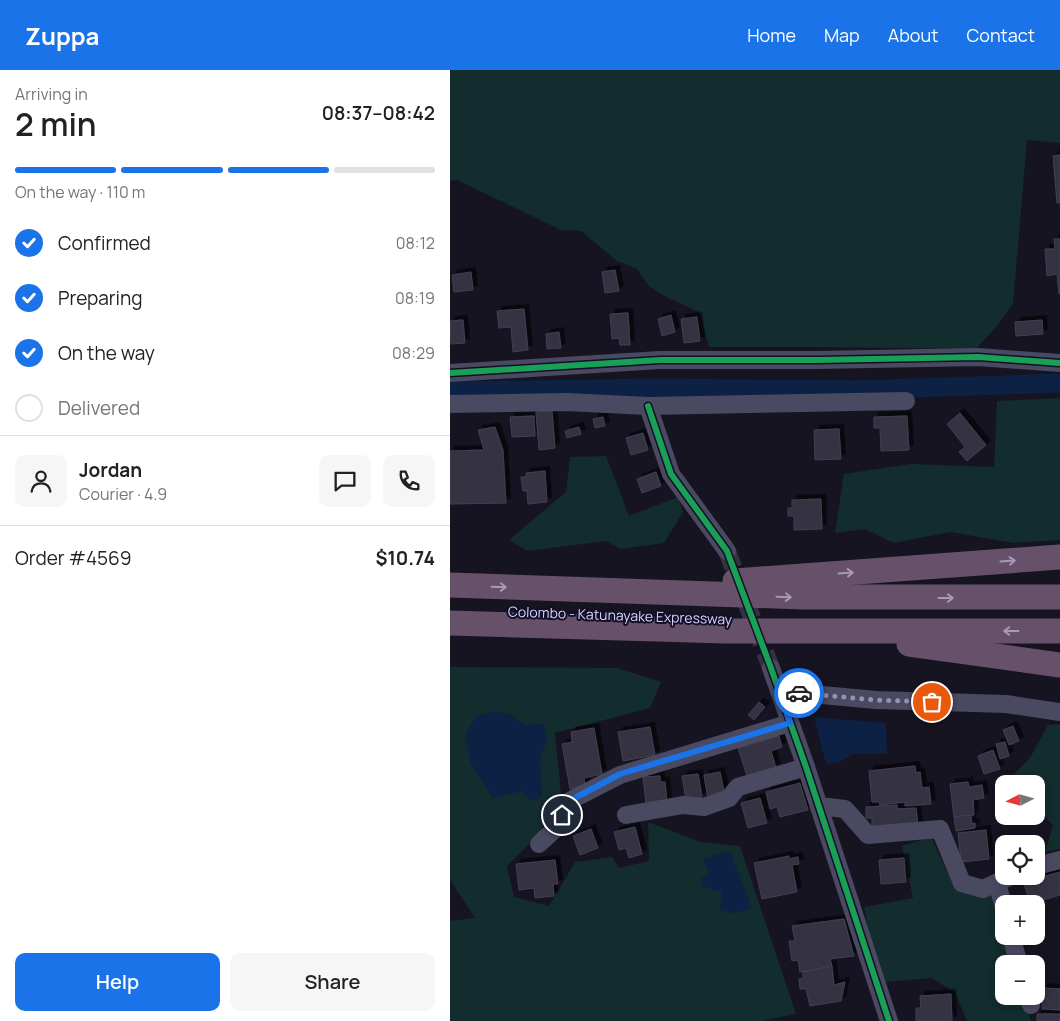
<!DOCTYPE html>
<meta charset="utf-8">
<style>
body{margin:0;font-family:Manrope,sans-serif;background:#f6f6f6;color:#222;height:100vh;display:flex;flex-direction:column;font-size:19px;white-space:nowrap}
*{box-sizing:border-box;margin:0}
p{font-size:16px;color:#767676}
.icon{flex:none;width:28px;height:28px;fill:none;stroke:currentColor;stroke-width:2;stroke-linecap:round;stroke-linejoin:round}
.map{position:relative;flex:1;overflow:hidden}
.panel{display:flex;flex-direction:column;background:#fff;width:450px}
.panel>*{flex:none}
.needle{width:32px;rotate:264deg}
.fabs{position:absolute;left:545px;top:705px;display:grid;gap:10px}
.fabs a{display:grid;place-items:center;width:50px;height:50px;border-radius:10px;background:#fff;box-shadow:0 2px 8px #0003;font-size:25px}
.pin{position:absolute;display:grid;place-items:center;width:42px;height:42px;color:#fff;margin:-21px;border:2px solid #fff;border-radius:50%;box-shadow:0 1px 5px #0007}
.courier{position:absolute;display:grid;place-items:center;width:50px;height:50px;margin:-25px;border:4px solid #1a73e8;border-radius:50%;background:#fff;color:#222;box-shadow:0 1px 6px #0007}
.head em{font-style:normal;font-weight:600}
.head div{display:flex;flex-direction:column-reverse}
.head{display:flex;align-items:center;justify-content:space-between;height:85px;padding:0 15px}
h1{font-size:32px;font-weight:600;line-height:38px}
.bar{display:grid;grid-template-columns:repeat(4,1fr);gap:8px 5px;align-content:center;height:60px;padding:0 15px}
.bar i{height:6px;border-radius:4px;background:#e0e0e0}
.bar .current{background:#1a73e8}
.bar p{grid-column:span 4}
.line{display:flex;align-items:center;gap:12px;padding:0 15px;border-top:1px solid #e0e0e0}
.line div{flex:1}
.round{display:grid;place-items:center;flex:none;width:52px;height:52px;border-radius:10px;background:#f6f6f6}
ol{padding:0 15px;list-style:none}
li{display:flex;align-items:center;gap:15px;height:55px}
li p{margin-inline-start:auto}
li .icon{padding:5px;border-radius:50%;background:#1a73e8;color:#fff;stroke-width:4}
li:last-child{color:#767676}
li i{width:28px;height:28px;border:2px solid #e0e0e0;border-radius:50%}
.button{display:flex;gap:10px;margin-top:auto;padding:10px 15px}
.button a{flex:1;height:58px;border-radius:10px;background:#1a73e8;color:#fff;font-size:20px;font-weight:600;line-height:58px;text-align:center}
.button a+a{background:#f6f6f6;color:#222}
header{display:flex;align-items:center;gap:30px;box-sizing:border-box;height:70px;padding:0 25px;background:#1a73e8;color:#fff}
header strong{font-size:24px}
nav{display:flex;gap:28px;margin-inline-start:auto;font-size:18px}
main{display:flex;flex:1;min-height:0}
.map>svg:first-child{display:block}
</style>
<header>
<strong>Zuppa</strong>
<nav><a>Home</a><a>Map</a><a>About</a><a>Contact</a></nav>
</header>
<main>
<section class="panel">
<div class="head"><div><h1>2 min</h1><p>Arriving in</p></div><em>08:37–08:42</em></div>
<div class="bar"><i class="current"></i><i class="current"></i><i class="current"></i><i></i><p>On the way · 110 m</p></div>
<ol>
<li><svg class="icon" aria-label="check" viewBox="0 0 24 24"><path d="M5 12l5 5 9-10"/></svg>Confirmed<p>08:12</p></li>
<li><svg class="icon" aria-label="check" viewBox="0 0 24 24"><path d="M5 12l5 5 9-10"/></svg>Preparing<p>08:19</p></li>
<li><svg class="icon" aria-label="check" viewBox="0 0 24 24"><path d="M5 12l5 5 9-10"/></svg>On the way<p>08:29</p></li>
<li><i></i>Delivered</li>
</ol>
<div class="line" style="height:90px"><a class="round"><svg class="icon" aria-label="person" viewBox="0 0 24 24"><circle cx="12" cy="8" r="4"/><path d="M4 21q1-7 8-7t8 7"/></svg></a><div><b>Jordan</b><p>Courier · 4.9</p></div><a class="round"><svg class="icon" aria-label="chat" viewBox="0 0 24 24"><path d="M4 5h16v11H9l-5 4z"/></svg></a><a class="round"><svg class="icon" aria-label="phone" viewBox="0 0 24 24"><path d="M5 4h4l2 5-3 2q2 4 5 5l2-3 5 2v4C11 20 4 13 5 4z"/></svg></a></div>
<div class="line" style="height:65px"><div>Order #4569</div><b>$10.74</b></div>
<div class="button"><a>Help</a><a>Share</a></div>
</section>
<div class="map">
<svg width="610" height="951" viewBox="0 0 610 951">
<defs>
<filter id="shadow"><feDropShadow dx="4.5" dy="-4.5" stdDeviation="0" flood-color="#0009"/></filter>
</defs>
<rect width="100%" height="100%" fill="#161421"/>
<g fill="#132c2d">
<path d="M0 0H610V73L577 70 563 234 545 258 526 279 369 277H259L249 242 216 227 199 216 187 199 167 191 131 161 111 160 7 110 0 111Z"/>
<path d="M610 328V470L564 473 500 462 444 473 415 459 385 463 394 404 461 394 544 397 547 331Z"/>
<path d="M156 386 179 446 228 427 233 442 214 473 171 479 156 471 78 481 59 470 116 422 120 387Z"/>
<path d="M0 597 167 598 211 612 200 638 105 663 111 723 88 765 57 796 64 827 99 836 125 792 162 787 169 798 199 791 198 752 251 772 290 776 346 944 311 951H0V851L25 848 0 810Z"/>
<path d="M610 654V779L595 782 603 756 586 734V714H563L560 708 580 688 598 655Z"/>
<path d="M481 767 502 812 541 827 562 894H554V926H573L581 951H517L505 922 481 908 436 912 425 895 414 837 463 828 452 776Z"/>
</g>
<g fill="#0d2144">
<path d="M43 641 59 644 75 655 94 654 97 671 90 689 92 726 80 731 72 721 43 728 21 694 15 665 26 647Z"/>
<path d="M364 647 436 653 437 684H402L390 692 376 694Z"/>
<path d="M280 781 302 839 282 843 270 840 272 822 252 816 251 809 259 804 253 789Z"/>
</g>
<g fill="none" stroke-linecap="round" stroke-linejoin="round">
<path stroke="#0d2144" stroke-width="19" d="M0 321 202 318 403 320 610 313"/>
</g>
<g fill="#343243" stroke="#433f54" filter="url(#shadow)">
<path d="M610 85V133H607L603 86Z"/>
<path d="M604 169H610V223L609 224 607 204 597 206 595 179H605Z"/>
<path d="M165 200 169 221 155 223 152 202Z"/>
<path d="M21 202 23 220 4 222 2 205Z"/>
<path d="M74 239 78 280 63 282 61 257 49 258 47 241Z"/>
<path d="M178 243 180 275H170L169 268 162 269 160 244Z"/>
<path d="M221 245 225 262 212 266 208 249Z"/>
<path d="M247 247 250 271 234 273 231 249Z"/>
<path d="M13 250 15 273 1 274 0 251Z"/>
<path d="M592 250 593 264 566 266 565 252Z"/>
<path d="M109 262 111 278 97 279 96 264Z"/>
<path d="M102 341 105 378 89 380 86 342Z"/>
<path d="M510 343 536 375 517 391 509 382 515 377 497 354Z"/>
<path d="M84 346 85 366 62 367 60 347Z"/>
<path d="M457 346 459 380 431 381 430 358H424V347Z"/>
<path d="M153 347 155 356 145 358 143 349Z"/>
<path d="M45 357 53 380 56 433 0 434V381L34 380 28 360Z"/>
<path d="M129 357 131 364 117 368 115 361Z"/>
<path d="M389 359 391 389 365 390 364 360Z"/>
<path d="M193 363 198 380 181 385 176 368Z"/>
<path d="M95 401 97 432 78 434 77 421H73L71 407H76V403Z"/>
<path d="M206 402 211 416 192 423 187 409Z"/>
<path d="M371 429 372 459 344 460V446H338V438H342V430Z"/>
<path d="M309 632 315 637 304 650 298 645Z"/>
<path d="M563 656 569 671 559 675 553 660Z"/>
<path d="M200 657 205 685 173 691 168 662Z"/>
<path d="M144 658 152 704 134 708 135 716 120 719 112 674 122 672 121 662Z"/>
<path d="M329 666 332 677 321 681 326 698 297 706 288 678Z"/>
<path d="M555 672 559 686 550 689 546 674Z"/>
<path d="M543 680 550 699 534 704 528 686Z"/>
<path d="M465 696 466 703 470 702 472 718 479 717 481 734 455 736V732L430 735 429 732H422L419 701Z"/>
<path d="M270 702 275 726 258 729 254 705Z"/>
<path d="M248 704 252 727 236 730 232 706Z"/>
<path d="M210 706V712H215L217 732 196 734 193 707Z"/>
<path d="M518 712 519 717 532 715 534 728 523 730 524 745 504 747 500 714Z"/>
<path d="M350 713 358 740 330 747 327 737 320 739 316 722Z"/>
<path d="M310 728 317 753 298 758 291 733Z"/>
<path d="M447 735V739L466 738 468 756 422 759V748H416V737Z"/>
<path d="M521 745 522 754 525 753V758L506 761 504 747Z"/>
<path d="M185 757 192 784 179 788 176 778 169 780 164 762Z"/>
<path d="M141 759 148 778 130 785 123 766Z"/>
<path d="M536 760 539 789 511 792 508 763Z"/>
<path d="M339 786V789L348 787 349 794 342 795 347 822 312 829 304 793Z"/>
<path d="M454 788 456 812 431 814 429 790Z"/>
<path d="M105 790 108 814H103L104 826 85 828 84 818 69 820 66 794Z"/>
<path d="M591 801 592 807 610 802V825L580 834 572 806H586V802Z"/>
<path d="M394 849 404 886 380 889 382 896 350 902 348 890 342 891 339 871H345L342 856Z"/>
<path d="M382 896 384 915 395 912 391 931 360 936 356 919H350L349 909 353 908V902Z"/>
<path d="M593 918 610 919V940L592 939Z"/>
<path d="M501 924 502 951H466V938H471L470 926Z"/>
<rect x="587" y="944" width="23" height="7"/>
</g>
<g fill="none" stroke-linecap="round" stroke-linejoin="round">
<path stroke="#333142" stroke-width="18" stroke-dasharray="18 9" stroke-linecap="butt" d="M277 481 321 598"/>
<g stroke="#4a4962" stroke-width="18">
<path d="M0 303 210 290H368L528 287 610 293"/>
<path d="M0 334 116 332 198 336 456 331"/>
<path d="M198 336 221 404 277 481"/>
<path d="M321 598 356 697 439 951"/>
<path d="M329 621 426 630 556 634 610 642"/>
<path d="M369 736 395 739 418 765 490 759 512 813 533 819 561 806"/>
<path d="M176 745 233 735 254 737 279 728 288 717 356 697"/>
<path d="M89 774 104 760 121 730 170 705 340 653"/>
<path d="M586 796 610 790"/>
<path d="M547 813 554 838"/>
<path d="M561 866 569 894"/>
<path d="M578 926 581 935"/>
</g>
<g stroke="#67516a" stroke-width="25">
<path d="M285 511 610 487"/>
<path d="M0 515 353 527H610"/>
<path d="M0 553 275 561H610"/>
<path d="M459 574 610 595"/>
</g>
<defs>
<g id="cycleway">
<path d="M0 303 210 290H368L528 287 610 293"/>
<path d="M198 336 221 404 277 481 321 598 356 697 439 951"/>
</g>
</defs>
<use href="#cycleway" stroke="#130f26" stroke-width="9"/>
<use href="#cycleway" stroke="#1a9f57" stroke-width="6"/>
</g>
<defs><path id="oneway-shaft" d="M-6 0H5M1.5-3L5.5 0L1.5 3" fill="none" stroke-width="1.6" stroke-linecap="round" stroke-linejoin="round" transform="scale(1.25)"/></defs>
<g stroke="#a699bc">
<use href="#oneway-shaft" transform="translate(558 491) rotate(-4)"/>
<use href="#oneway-shaft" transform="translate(396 503) rotate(-4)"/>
<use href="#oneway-shaft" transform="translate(49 517) rotate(2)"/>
<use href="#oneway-shaft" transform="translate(334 527) rotate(2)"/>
<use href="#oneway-shaft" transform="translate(496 528)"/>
<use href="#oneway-shaft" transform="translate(561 561) rotate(180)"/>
</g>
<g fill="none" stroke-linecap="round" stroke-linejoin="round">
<path stroke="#9591b1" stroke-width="5" stroke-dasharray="0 9" d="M349 623 426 630 482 632"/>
<path stroke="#1a73e8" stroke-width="6" d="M112 745 121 730 170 704 340 653 329 621 349 623"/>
</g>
<g text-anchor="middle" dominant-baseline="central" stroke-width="4" stroke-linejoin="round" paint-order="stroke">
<g font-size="14" fill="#d9d4ff" stroke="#130f26">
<text transform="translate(170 545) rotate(2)">Colombo - Katunayake Expressway</text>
</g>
</g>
</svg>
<div class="fabs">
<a><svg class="needle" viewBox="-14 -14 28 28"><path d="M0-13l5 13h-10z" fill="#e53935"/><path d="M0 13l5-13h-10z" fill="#767676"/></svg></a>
<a><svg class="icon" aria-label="locate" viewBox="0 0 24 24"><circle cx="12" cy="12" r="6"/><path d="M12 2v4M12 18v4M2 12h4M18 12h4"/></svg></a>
<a>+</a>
<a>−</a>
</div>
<div class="pin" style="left:482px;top:632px;background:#ea580c"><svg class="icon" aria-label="bag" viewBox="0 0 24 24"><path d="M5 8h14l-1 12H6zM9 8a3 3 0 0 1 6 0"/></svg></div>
<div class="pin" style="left:112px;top:745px;background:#1f2937"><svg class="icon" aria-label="home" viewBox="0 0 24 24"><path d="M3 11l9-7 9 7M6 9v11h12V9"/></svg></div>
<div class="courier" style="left:349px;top:623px"><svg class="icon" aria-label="car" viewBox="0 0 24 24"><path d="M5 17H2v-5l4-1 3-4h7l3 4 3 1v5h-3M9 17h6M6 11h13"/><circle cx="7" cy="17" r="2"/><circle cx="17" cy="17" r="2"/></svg></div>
</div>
</main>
